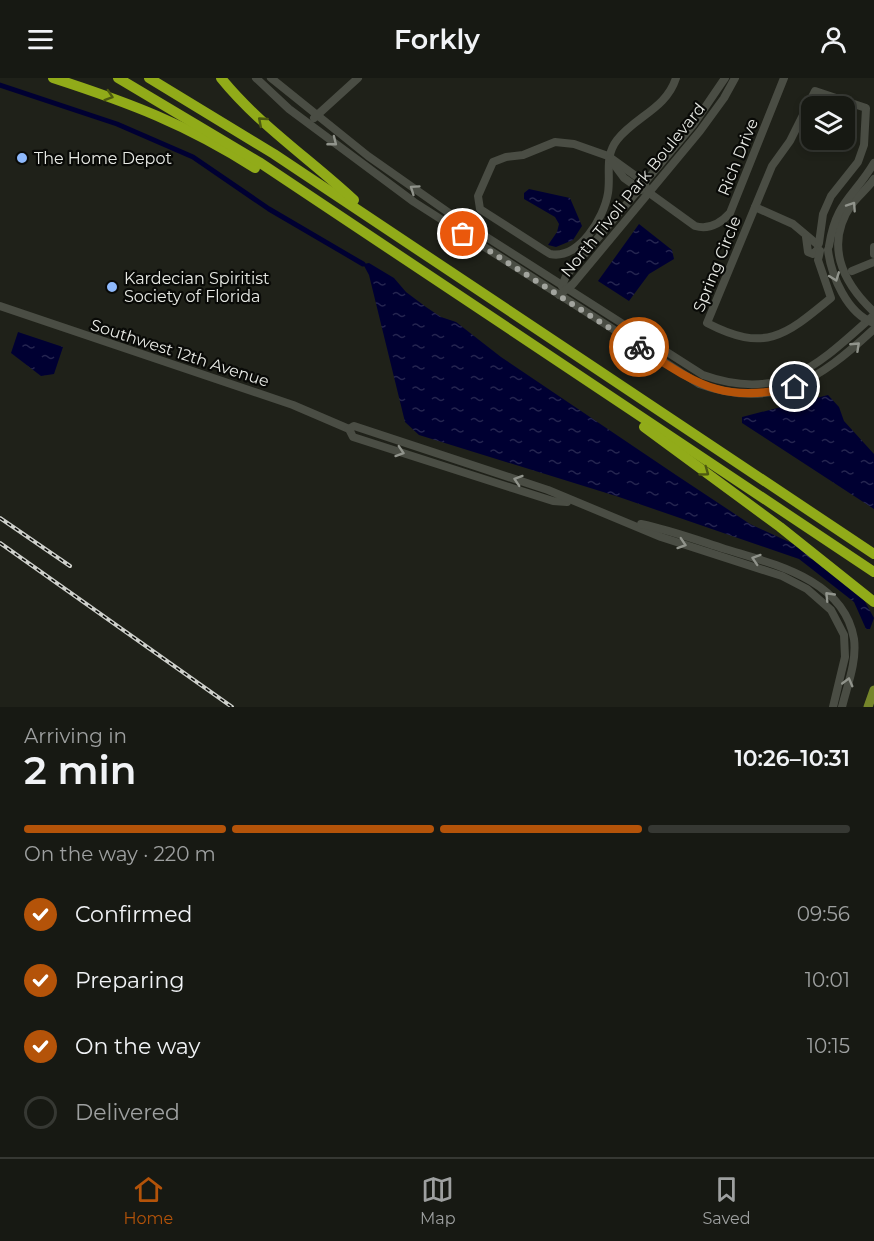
<!DOCTYPE html>
<meta charset="utf-8">
<style>
body{margin:0;font-family:Montserrat,sans-serif;background:#20221c;color:#f1f3f6;height:100vh;display:flex;flex-direction:column;font-size:22px;white-space:nowrap}
*{box-sizing:border-box;margin:0}
p{font-size:20px;color:#9ea0a0}
.icon{flex:none;width:33px;height:33px;fill:none;stroke:currentColor;stroke-width:2;stroke-linecap:round;stroke-linejoin:round}
.map{position:relative;height:629px;overflow:hidden}
.drawer{display:flex;flex-direction:column;background:#171913;flex:1}
.drawer>*{flex:none}
.controls{position:absolute;left:801px;top:18px;display:grid;gap:12px}
.controls a{display:grid;place-items:center;width:54px;height:54px;border-radius:12px;background:#171913;box-shadow:0 3px 9px #0003,0 0 0 2px #363833;font-size:30px}
.pin{position:absolute;display:grid;place-items:center;width:51px;height:51px;color:#fff;margin:-26px;border:3px solid #fff;border-radius:50%;box-shadow:0 2px 6px #0007}
.courier{position:absolute;display:grid;place-items:center;width:60px;height:60px;margin:-30px;border:4px solid #b45309;border-radius:50%;background:#fff;color:#222;box-shadow:0 2px 8px #0007}
.head em{font-style:normal;font-weight:600}
.head div{display:flex;flex-direction:column-reverse}
.head{display:flex;align-items:center;justify-content:space-between;height:102px;padding:0 24px}
h1{font-size:39px;font-weight:600;line-height:45px}
.bar{display:grid;grid-template-columns:repeat(4,1fr);gap:9px 6px;align-content:center;height:72px;padding:0 24px}
.bar i{height:8px;border-radius:4px;background:#363833}
.bar .current{background:#b45309}
.bar p{grid-column:span 4}
ol{padding:0 24px;list-style:none}
li{display:flex;align-items:center;gap:18px;height:66px}
li p{margin-inline-start:auto}
li .icon{padding:6px;border-radius:50%;background:#b45309;color:#fff;stroke-width:4}
li:last-child{color:#9ea0a0}
li i{width:33px;height:33px;border:3px solid #363833;border-radius:50%}
header{display:flex;justify-content:space-between;align-items:center;height:78px;padding:0 24px;background:#171913;font-size:27px;font-weight:600}
.tabs{display:flex;justify-content:space-around;align-items:center;height:84px;border-top:2px solid #363833;background:#171913;font-size:16px;color:#9ea0a0}
.tabs a{display:grid;justify-items:center;gap:3px}
.tabs .current{color:#b45309}
.map>svg:first-child{display:block}
</style>
<header><svg class="icon" aria-label="menu" viewBox="0 0 24 24"><path d="M4 6h16M4 12h16M4 18h16"/></svg>Forkly<svg class="icon" aria-label="person" viewBox="0 0 24 24"><circle cx="12" cy="8" r="4"/><path d="M4 21q1-7 8-7t8 7"/></svg></header>
<div class="map">
<svg width="874" height="629" viewBox="0 0 874 629">
<defs>
<pattern id="water-ripples" width="26" height="14" patternUnits="userSpaceOnUse" patternTransform="scale(1.5)"><rect width="26" height="14" fill="#000032"/><path d="M2 4q2-2 4 0t4 0M15 11q2-2 4 0t4 0" fill="none" stroke="#252550"/></pattern>
</defs>
<rect width="100%" height="100%" fill="#1f2119"/>
<g fill="url(#water-ripples)">
<path d="M529 111 570 120 582 148 573 162 556 169 548 167 557 154 559 146 555 139 524 121V115Z"/>
<path d="M639 146 672 172 674 181 649 196 629 223 598 203Z"/>
<path d="M369 185 394 200 406 214 426 229 441 239 456 244 501 279 676 397 750 446 800 469 864 522 874 540 870 551H866L854 524 799 481 616 418 419 357 405 344 369 197 363 186Z"/>
<path d="M18 254 63 269 54 296 41 298 11 275Z"/>
<path d="M828 317 839 329 844 343 874 376V431L742 345V339Z"/>
</g>
<g fill="none" stroke-linecap="round" stroke-linejoin="round">
<path stroke="#000032" stroke-width="5" d="M0 7 117 46 193 79 269 131 363 186"/>
<g stroke="#4a4d44" stroke-width="8">
<path d="M256 0 289 31 414 124 699 306C775 333 819 302 874 251"/>
<path d="M271 0 368 78 452 137 703 297C782 325 819 286 874 237"/>
<path d="M676 0C666 31 636 38 617 62 604 79 611 96 608 115 604 140 579 182 550 176L480 131 478 118 493 84 506 79 523 77 555 64 574 66 608 78 644 104 648 114 695 148C709 152 720 146 730 135L784 0"/>
<path d="M314 40 358 0"/>
<path d="M610 81 624 100 641 112"/>
<path d="M874 101C868 110 859 117 852 126 824 166 842 204 874 234"/>
<path d="M755 129 793 146 818 167"/>
<path d="M806 159 808 174 813 176 818 171"/>
<path d="M819 165 823 136 831 118 858 84 864 67 866 30 815 13 790 63 772 88 707 245C765 275 785 258 831 220L818 182 820 173"/>
<path d="M829 168C836 123 854 119 874 85"/>
<path d="M874 169V176"/>
<path d="M828 172C831 197 847 236 874 245"/>
<path d="M852 193 874 184"/>
<path d="M562 208 566 198 693 47 725 0"/>
<path d="M559 217 573 206 700 53 724 20 735 0"/>
<path d="M0 228 293 327 349 351 353 359 512 410 553 423 567 424"/>
<path d="M349 351 354 348 548 412 661 459 782 498 807 511 831 532 844 557 845 579 833 629"/>
<path d="M641 446C670 452 697 462 725 471 773 486 844 501 854 561 857 584 847 608 842 629"/>
</g>
<path stroke="#75852a" stroke-width="9" d="M868 629 874 612"/>
<g stroke="#91ab19" stroke-width="10">
<path d="M53 0C130 25 186 46 255 90"/>
<path d="M118 0 259 84 874 494"/>
<path d="M149 0 274 76 874 476"/>
<path d="M221 0C259 47 310 81 354 122"/>
<path d="M644 349 780 449 874 524"/>
</g>
<defs>
<g id="rail">
<path d="M0 440 70 488"/>
<path d="M0 465 232 629"/>
</g>
</defs>
<use href="#rail" stroke="#ced0cb" stroke-width="4"/>
<use href="#rail" stroke="#090a07" stroke-width="1.5" stroke-dasharray="4.5" stroke-linecap="butt"/>
</g>
<defs><path id="oneway-chevron" d="M-2-3.5L2.5 0L-2 3.5" fill="none" stroke-width="1.6" stroke-linecap="round" stroke-linejoin="round" transform="scale(1.5)"/></defs>
<g stroke="#4d5a10">
<use href="#oneway-chevron" transform="translate(109 18) rotate(18)"/>
<use href="#oneway-chevron" transform="translate(262 43) rotate(-139)"/>
<use href="#oneway-chevron" transform="translate(705 394) rotate(36)"/>
</g>
<g stroke="#91948c">
<use href="#oneway-chevron" transform="translate(333 64) rotate(38)"/>
<use href="#oneway-chevron" transform="translate(414 111) rotate(-145)"/>
<use href="#oneway-chevron" transform="translate(852 128) rotate(-56)"/>
<use href="#oneway-chevron" transform="translate(835 199) rotate(69)"/>
<use href="#oneway-chevron" transform="translate(856 268) rotate(-43)"/>
<use href="#oneway-chevron" transform="translate(400 374) rotate(18)"/>
<use href="#oneway-chevron" transform="translate(518 402) rotate(-162)"/>
<use href="#oneway-chevron" transform="translate(682 466) rotate(18)"/>
<use href="#oneway-chevron" transform="translate(756 481) rotate(-162)"/>
<use href="#oneway-chevron" transform="translate(829 518) rotate(-134)"/>
<use href="#oneway-chevron" transform="translate(848 604) rotate(-75)"/>
</g>
<g fill="none" stroke-linecap="round" stroke-linejoin="round">
<path stroke="#a2a49e" stroke-width="6" stroke-dasharray="0 10.8" d="M463 156 639 269"/>
<path stroke="#b45309" stroke-width="8" d="M639 269C699 307 722 326 795 309"/>
</g>
<g fill="#8eb9fc" stroke="#090a07" stroke-width="2">
<circle cx="22" cy="80" r="6"/>
<circle cx="112" cy="209" r="6"/>
</g>
<g text-anchor="middle" dominant-baseline="central" stroke-width="4.5" stroke-linejoin="round" paint-order="stroke">
<g font-size="16" fill="#e8eae5" stroke="#090a07">
<text transform="translate(738 79) rotate(-68)">Rich Drive</text>
<text transform="translate(633 112) rotate(-51)">North Tivoli Park Boulevard</text>
<text transform="translate(717 186) rotate(-68)">Spring Circle</text>
<text transform="translate(180 275) rotate(18)">Southwest 12th Avenue</text>
</g>
<g font-size="16" fill="#e8eae5" stroke="#090a07" text-anchor="start">
<text x="34" y="80">The Home Depot</text>
<text x="124" y="200">Kardecian Spiritist<tspan x="124" dy="18">Society of Florida</tspan></text>
</g>
</g>
</svg>
<div class="controls">
<a><svg class="icon" aria-label="layers" viewBox="0 0 24 24"><path d="M12 4l9 5-9 5-9-5zM3 14l9 5 9-5"/></svg></a>
</div>
<div class="pin" style="left:463px;top:156px;background:#ea580c"><svg class="icon" aria-label="bag" viewBox="0 0 24 24"><path d="M5 8h14l-1 12H6zM9 8a3 3 0 0 1 6 0"/></svg></div>
<div class="pin" style="left:795px;top:309px;background:#1f2937"><svg class="icon" aria-label="home" viewBox="0 0 24 24"><path d="M3 11l9-7 9 7M6 9v11h12V9"/></svg></div>
<div class="courier" style="left:639px;top:269px"><svg class="icon" aria-label="bike" viewBox="0 0 24 24"><circle cx="6" cy="16" r="4"/><circle cx="18" cy="16" r="4"/><path d="M6 16l4-8h5l3 8M10 8l3 8H6M13 5h3"/></svg></div>
</div>
<section class="drawer">
<div class="head"><div><h1>2 min</h1><p>Arriving in</p></div><em>10:26–10:31</em></div>
<div class="bar"><i class="current"></i><i class="current"></i><i class="current"></i><i></i><p>On the way · 220 m</p></div>
<ol>
<li><svg class="icon" aria-label="check" viewBox="0 0 24 24"><path d="M5 12l5 5 9-10"/></svg>Confirmed<p>09:56</p></li>
<li><svg class="icon" aria-label="check" viewBox="0 0 24 24"><path d="M5 12l5 5 9-10"/></svg>Preparing<p>10:01</p></li>
<li><svg class="icon" aria-label="check" viewBox="0 0 24 24"><path d="M5 12l5 5 9-10"/></svg>On the way<p>10:15</p></li>
<li><i></i>Delivered</li>
</ol>
</section>
<nav class="tabs">
<a class="current"><svg class="icon" aria-label="home" viewBox="0 0 24 24"><path d="M3 11l9-7 9 7M6 9v11h12V9"/></svg>Home</a>
<a><svg class="icon" aria-label="map" viewBox="0 0 24 24"><path d="M3 6l6-2 6 2 6-2v14l-6 2-6-2-6 2zM9 4v14M15 6v14"/></svg>Map</a>
<a><svg class="icon" aria-label="saved" viewBox="0 0 24 24"><path d="M7 4h10v16l-5-4-5 4z"/></svg>Saved</a>
</nav>
